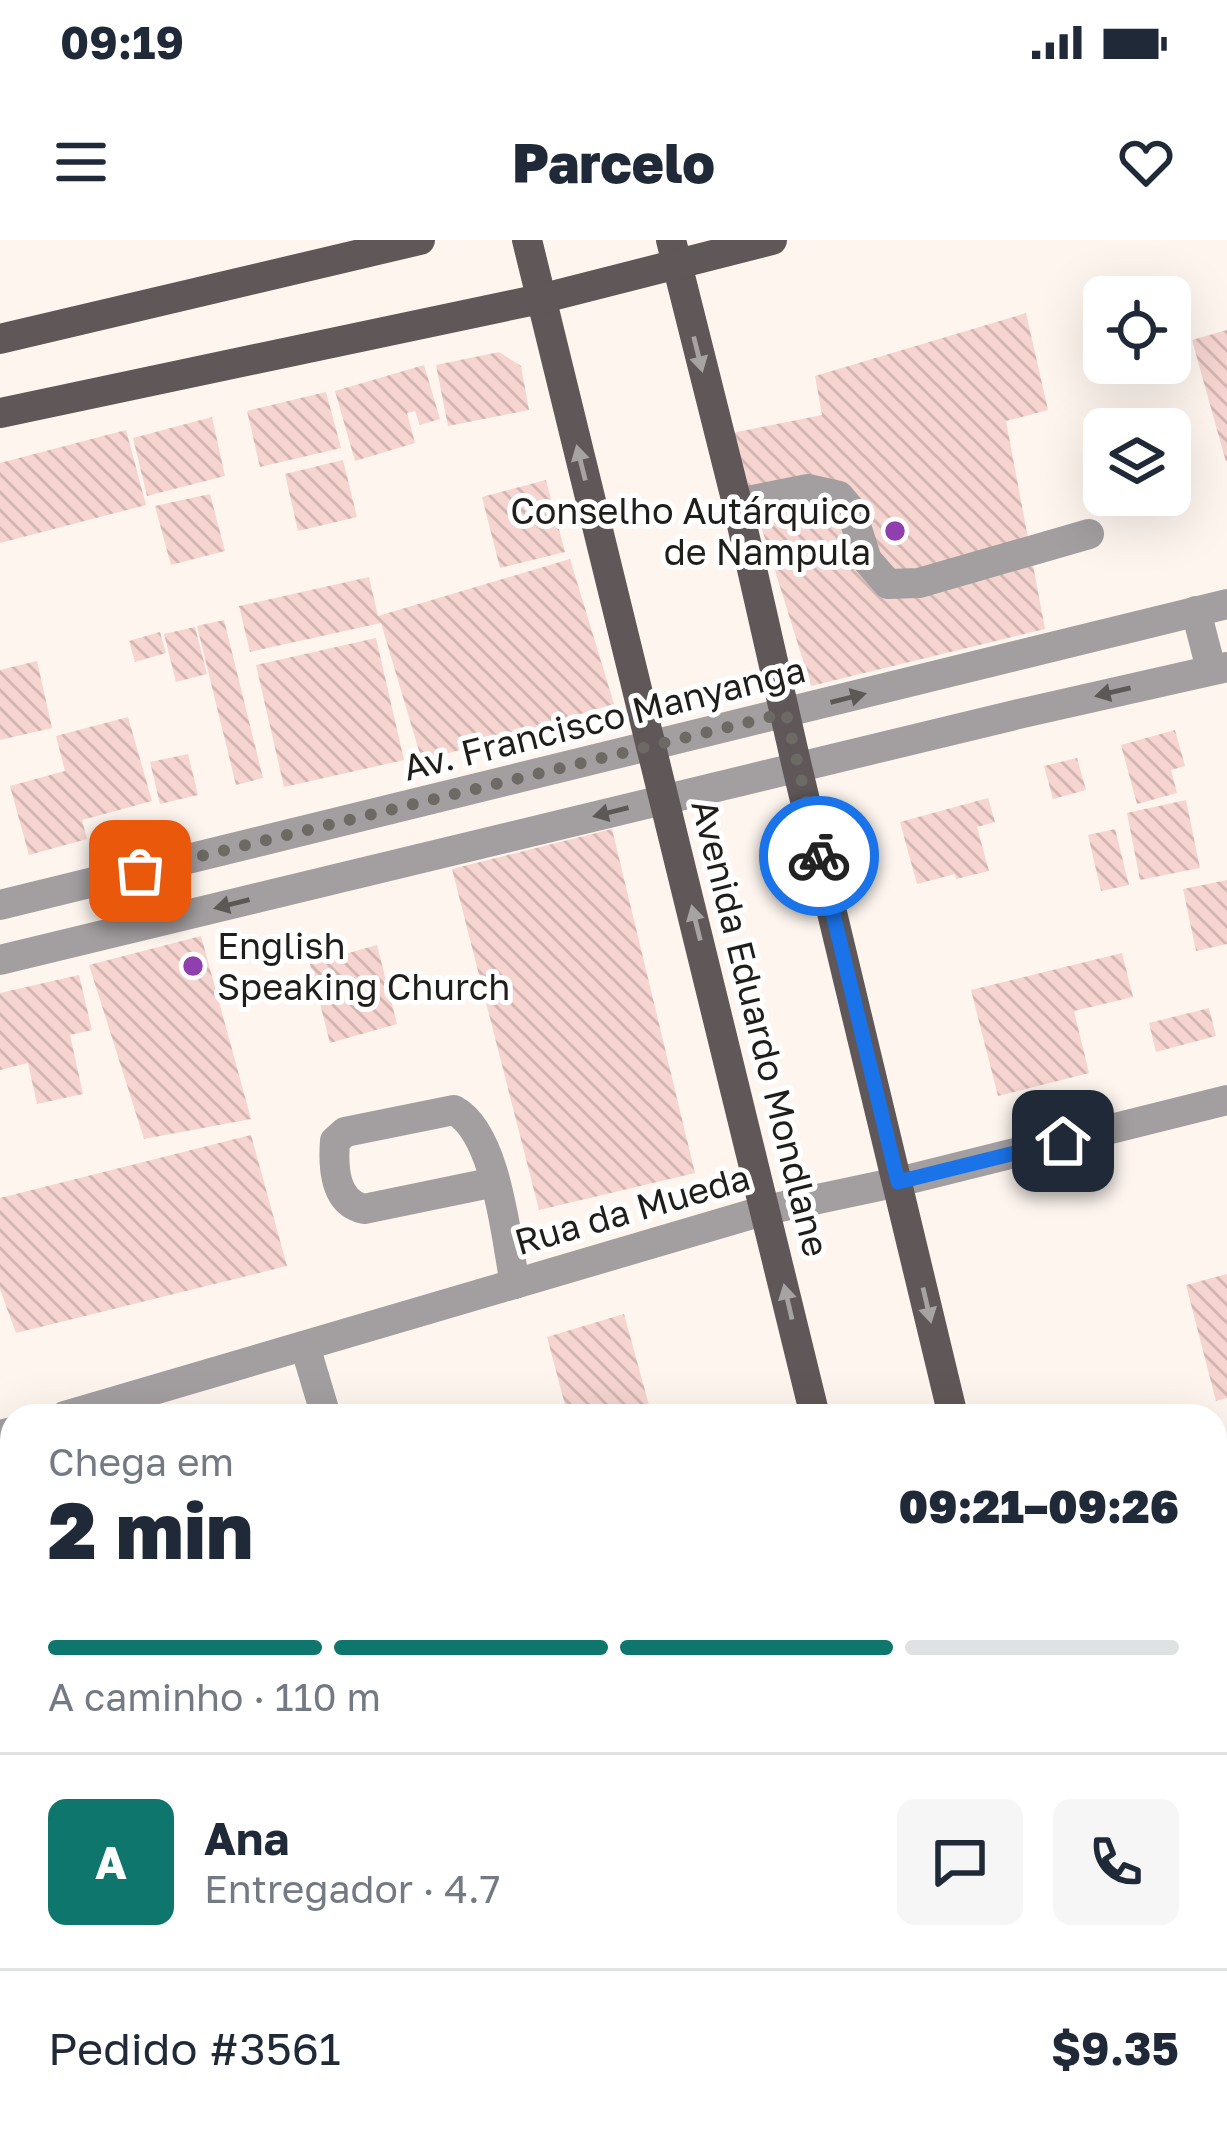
<!DOCTYPE html>
<html lang="pt">
<meta charset="utf-8">
<style>
body{margin:0;font-family:"Golos Text",sans-serif;background:#f6f6f7;color:#1f2937;height:100vh;display:flex;flex-direction:column;font-size:45px;white-space:nowrap}
*{box-sizing:border-box;margin:0}
p{font-size:39px;color:#747a83}
.icon{flex:none;width:66px;height:66px;fill:none;stroke:currentColor;stroke-width:2;stroke-linecap:round;stroke-linejoin:round}
.map{position:relative;flex:1;overflow:hidden}
.drawer{position:absolute;left:0px;top:1164px;width:1227px;height:747px;display:flex;flex-direction:column;background:#fff;border-radius:36px 36px 0 0;box-shadow:0 12px 48px #0002}
.drawer>*{flex:none}
.buttons{position:absolute;left:1083px;top:36px;display:grid;gap:24px}
.buttons a{display:grid;place-items:center;width:108px;height:108px;border-radius:18px;background:#fff;box-shadow:0 12px 48px #0002;font-size:60px}
.pin{position:absolute;display:grid;place-items:center;width:102px;height:102px;color:#fff;margin:-51px;border-radius:24px;box-shadow:0 6px 18px #0006}
.courier{position:absolute;display:grid;place-items:center;width:120px;height:120px;margin:-60px;border:9px solid #1a73e8;border-radius:50%;background:#fff;color:#222;box-shadow:0 3px 15px #0007}
.overview em{font-style:normal;font-weight:800}
.overview div{display:flex;flex-direction:column-reverse}
.overview{display:flex;align-items:center;justify-content:space-between;height:204px;padding:0 48px}
h1{font-size:78px;font-weight:800;line-height:90px}
.bar{display:grid;grid-template-columns:repeat(4,1fr);gap:18px 12px;align-content:center;height:144px;padding:0 48px}
.bar i{height:15px;border-radius:9px;background:#e0e1e3}
.bar .current{background:#0f766e}
.bar p{grid-column:span 4}
.line{display:flex;align-items:center;gap:30px;padding:0 48px;border-top:3px solid #e0e1e3}
.line div{flex:1}
.round{display:grid;place-items:center;flex:none;width:126px;height:126px;border-radius:18px;background:#f6f6f7}
.status{display:flex;justify-content:space-between;align-items:center;height:84px;padding:0 60px;background:#fff;direction:ltr}
.status svg{height:33px;fill:currentColor}
header{display:flex;justify-content:space-between;align-items:center;height:156px;padding:0 48px;background:#fff;font-size:54px;font-weight:800}
.map>svg:first-child{display:block}
</style>
<div class="status"><b>09:19</b><svg viewBox="0 0 49 12"><path d="M0 12V9h3v3zM5 12V6h3v6zM10 12V3h3v9zM15 12V0h3v12zM26 1h20v11H26zM47 4h2v5h-2z"/></svg></div>
<header><svg class="icon" aria-label="menu" viewBox="0 0 24 24"><path d="M4 6h16M4 12h16M4 18h16"/></svg>Parcelo<svg class="icon" aria-label="heart" viewBox="0 0 24 24"><path d="M12 20l-8-8c-3-5 5-10 8-4 3-6 11-1 8 4z"/></svg></header>
<div class="map">
<svg width="1227" height="1909" viewBox="0 0 1227 1909">
<defs>
<pattern id="building-back-hatch" width="6" height="6" patternUnits="userSpaceOnUse" patternTransform="scale(3)"><rect width="6" height="6" fill="#f6d4d0"/><path d="M-1 5l2 2M0 0l6 6M5-1l2 2" fill="none" stroke="#d3b6b2"/></pattern>
</defs>
<rect width="100%" height="100%" fill="#fdf5ee"/>
<g fill="url(#building-back-hatch)">
<path d="M1026 73 1048 170 1006 181 1045 389 811 446 732 193 822 175 815 136Z"/>
<path d="M1227 90V221L1226 222 1192 100Z"/>
<path d="M499 112 521 126 529 170 448 186 436 125Z"/>
<path d="M424 125 440 179 420 185 415 171 407 173 415 203 355 221 335 151Z"/>
<path d="M326 152 341 208 260 227 247 171Z"/>
<path d="M212 177 225 236 147 256 133 198Z"/>
<path d="M126 190 146 265 0 303V223Z"/>
<path d="M343 220 357 277 298 291 285 234Z"/>
<path d="M546 240 565 312 500 328 482 257Z"/>
<path d="M210 254 225 311 171 325 155 266Z"/>
<path d="M570 319 614 464 422 521 381 383 250 412 239 366 369 337 378 376Z"/>
<path d="M224 380 263 538 236 545 197 386Z"/>
<path d="M195 387 207 434 176 442 164 394Z"/>
<path d="M160 392 166 413 135 422 129 401Z"/>
<path d="M376 398 404 520 284 547 256 425Z"/>
<path d="M37 421 52 488 0 500V430Z"/>
<path d="M128 477 152 561 82 580 87 599 29 615 10 546 65 531 56 496Z"/>
<path d="M1175 490 1185 526 1171 530 1177 553 1137 564 1121 505Z"/>
<path d="M188 514 198 555 160 564 150 522Z"/>
<path d="M1077 518 1086 550 1053 559 1044 526Z"/>
<path d="M988 558 995 582 977 587 989 631 956 639 955 634 917 644 900 582Z"/>
<path d="M1186 560 1200 628 1140 640 1127 573Z"/>
<path d="M612 589 695 933 539 970 452 629Z"/>
<path d="M1115 589 1129 645 1101 651 1088 595Z"/>
<path d="M1227 640V704L1196 711 1183 649Z"/>
<path d="M201 696 251 879 144 899 89 725Z"/>
<path d="M377 705 397 784 330 803 310 724Z"/>
<path d="M1122 713 1133 757 1074 771 1089 833 998 856 971 750Z"/>
<path d="M79 735 92 790 70 795 83 854 37 864 28 823 0 830V753Z"/>
<path d="M1209 768 1216 796 1156 812 1149 783Z"/>
<path d="M251 895 287 1026 16 1093 0 1049V958Z"/>
<path d="M1227 1034V1158L1216 1161 1186 1045Z"/>
<path d="M624 1074 652 1176H568L547 1097Z"/>
<path d="M1227 1358V1558L1215 1562V1362Z"/>
<path d="M1227 1673V1726L1215 1729V1676Z"/>
<path d="M121 1899H173L175 1909H87Z"/>
<path d="M346 1899H413L416 1909H349Z"/>
<path d="M453 1899H567L569 1909H455Z"/>
</g>
<g fill="none" stroke-linecap="round" stroke-linejoin="round">
<g stroke="#a39e9f" stroke-width="30">
<path d="M737 263 808 249 839 256 851 270 867 320 888 344 919 343 1089 294"/>
<path d="M1196 371 1211 429"/>
<path d="M0 665 1227 364"/>
<path d="M0 720 1023 473 1227 427"/>
<path d="M495 942 364 969C334 962 333 927 335 901L345 892 454 870C497 893 506 998 515 1044"/>
<path d="M305 1106 326 1176"/>
<path d="M65 1176 766 970 898 942 1227 860"/>
<path d="M0 1195 12 1192"/>
<path d="M1215 1340 1227 1337"/>
<path d="M0 1356 12 1353"/>
<path d="M0 1666 12 1663"/>
</g>
<g stroke="#5f5758" stroke-width="30">
<path d="M527 0 815 1176"/>
<path d="M671 0 737 263 797 527 953 1176"/>
<path d="M0 99 420 0"/>
<path d="M0 173 540 59 772 0"/>
<path d="M0 1814 12 1861"/>
<path d="M1215 1824 1227 1822"/>
<path d="M22 1899 24 1909"/>
<path d="M990 1899 992 1909"/>
<path d="M1137 1899 1140 1909"/>
<path d="M886 1909 924 1899"/>
</g>
</g>
<circle fill="#959572" cx="148" cy="611" r="12"/>
<defs><path id="oneway-solid" d="M-6-.8H1V-3.2L6.5 0L1 3.2V.8H-6Z" transform="scale(3)"/></defs>
<g fill="#a7a3a3">
<use href="#oneway-solid" transform="translate(698 114) rotate(76)"/>
<use href="#oneway-solid" transform="translate(581 223) rotate(-104)"/>
<use href="#oneway-solid" transform="translate(696 683) rotate(-104)"/>
<use href="#oneway-solid" transform="translate(788 1062) rotate(-103)"/>
<use href="#oneway-solid" transform="translate(927 1065) rotate(77)"/>
</g>
<g fill="#5b5856">
<use href="#oneway-solid" transform="translate(1113 452) rotate(167)"/>
<use href="#oneway-solid" transform="translate(848 458) rotate(-14)"/>
<use href="#oneway-solid" transform="translate(611 572) rotate(166)"/>
<use href="#oneway-solid" transform="translate(232 664) rotate(166)"/>
</g>
<g fill="none" stroke-linecap="round" stroke-linejoin="round">
<path stroke="#6d6965" stroke-width="12" stroke-dasharray="0 21.6" d="M140 631 786 473 819 616"/>
<path stroke="#1a73e8" stroke-width="15" d="M819 616 898 942 1063 901"/>
</g>
<g fill="#903fae" stroke="#fff" stroke-width="4.5">
<circle cx="895" cy="291" r="12"/>
<circle cx="193" cy="726" r="12"/>
</g>
<g text-anchor="middle" dominant-baseline="central" stroke-width="10" stroke-linejoin="round" paint-order="stroke">
<g font-size="36" fill="#201e1b" stroke="#fff" text-anchor="end">
<text x="871" y="270">Conselho Autárquico<tspan x="871" dy="41">de Nampula</tspan></text>
<text x="217" y="705" text-anchor="start">English<tspan x="217" dy="41">Speaking Church</tspan></text>
</g>
<g font-size="36" fill="#201e1b" stroke="#fff">
<text transform="translate(604 478) rotate(-14)">Av. Francisco Manyanga</text>
<text transform="translate(761 788) rotate(76)">Avenida Eduardo Mondlane</text>
<text transform="translate(632 969) rotate(-16)">Rua da Mueda</text>
</g>
</g>
</svg>
<div class="buttons">
<a><svg class="icon" aria-label="locate" viewBox="0 0 24 24"><circle cx="12" cy="12" r="6"/><path d="M12 2v4M12 18v4M2 12h4M18 12h4"/></svg></a>
<a><svg class="icon" aria-label="layers" viewBox="0 0 24 24"><path d="M12 4l9 5-9 5-9-5zM3 14l9 5 9-5"/></svg></a>
</div>
<div class="pin" style="left:140px;top:631px;background:#ea580c"><svg class="icon" aria-label="bag" viewBox="0 0 24 24"><path d="M5 8h14l-1 12H6zM9 8a3 3 0 0 1 6 0"/></svg></div>
<div class="pin" style="left:1063px;top:901px;background:#1f2937"><svg class="icon" aria-label="home" viewBox="0 0 24 24"><path d="M3 11l9-7 9 7M6 9v11h12V9"/></svg></div>
<div class="courier" style="left:819px;top:616px"><svg class="icon" aria-label="bike" viewBox="0 0 24 24"><circle cx="6" cy="16" r="4"/><circle cx="18" cy="16" r="4"/><path d="M6 16l4-8h5l3 8M10 8l3 8H6M13 5h3"/></svg></div>
<section class="drawer">
<div class="overview"><div><h1>2 min</h1><p>Chega em</p></div><em>09:21–09:26</em></div>
<div class="bar"><i class="current"></i><i class="current"></i><i class="current"></i><i></i><p>A caminho · 110 m</p></div>
<div class="line" style="height:216px"><b class="round" style="background:#0f766e;color:#fff">A</b><div><b>Ana</b><p>Entregador · 4.7</p></div><a class="round"><svg class="icon" aria-label="chat" viewBox="0 0 24 24"><path d="M4 5h16v11H9l-5 4z"/></svg></a><a class="round"><svg class="icon" aria-label="phone" viewBox="0 0 24 24"><path d="M5 4h4l2 5-3 2q2 4 5 5l2-3 5 2v4C11 20 4 13 5 4z"/></svg></a></div>
<div class="line" style="height:156px"><div>Pedido #3561</div><b>$9.35</b></div>
</section>
</div>
